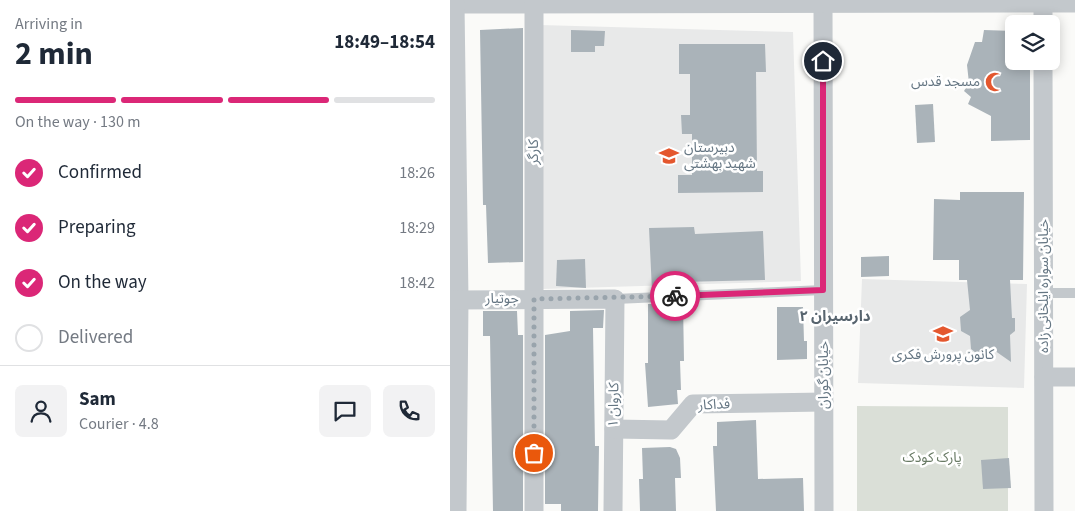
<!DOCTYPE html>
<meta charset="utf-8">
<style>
body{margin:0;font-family:"Source Sans 3","Noto Sans Arabic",sans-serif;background:#f2f2f3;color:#1f2937;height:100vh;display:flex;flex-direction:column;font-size:19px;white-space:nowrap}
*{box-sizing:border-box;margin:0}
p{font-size:16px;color:#747a83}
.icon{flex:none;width:28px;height:28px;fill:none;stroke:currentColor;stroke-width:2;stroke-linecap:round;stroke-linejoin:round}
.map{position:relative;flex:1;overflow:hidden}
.sheet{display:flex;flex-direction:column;background:#fff;width:450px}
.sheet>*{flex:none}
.buttons{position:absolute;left:555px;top:15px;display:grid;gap:10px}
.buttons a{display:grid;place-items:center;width:55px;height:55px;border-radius:8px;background:#fff;box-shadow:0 2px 12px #0003;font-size:25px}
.pin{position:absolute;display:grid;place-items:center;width:42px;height:42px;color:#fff;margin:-21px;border:2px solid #fff;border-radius:50%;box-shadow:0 1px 5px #0007}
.courier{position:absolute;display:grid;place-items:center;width:50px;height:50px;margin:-25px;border:4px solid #db2777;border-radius:50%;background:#fff;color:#222;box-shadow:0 1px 6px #0007}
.overview em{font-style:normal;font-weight:700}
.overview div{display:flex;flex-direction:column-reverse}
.overview{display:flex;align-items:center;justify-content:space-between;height:85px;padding:0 15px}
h1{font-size:32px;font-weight:700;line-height:38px}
.bar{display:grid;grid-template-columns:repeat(4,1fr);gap:8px 5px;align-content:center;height:60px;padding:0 15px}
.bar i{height:6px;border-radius:4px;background:#e0e1e3}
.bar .selected{background:#db2777}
.bar p{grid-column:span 4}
.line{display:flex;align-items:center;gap:12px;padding:0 15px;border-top:1px solid #e0e1e3}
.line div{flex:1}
.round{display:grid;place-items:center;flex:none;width:52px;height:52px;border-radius:8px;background:#f2f2f3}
ol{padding:0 15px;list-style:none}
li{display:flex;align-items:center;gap:15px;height:55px}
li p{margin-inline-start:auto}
li .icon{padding:5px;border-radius:50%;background:#db2777;color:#fff;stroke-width:4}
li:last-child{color:#747a83}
li i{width:28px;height:28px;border:2px solid #e0e1e3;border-radius:50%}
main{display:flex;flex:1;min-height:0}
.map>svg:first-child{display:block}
</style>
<main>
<section class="sheet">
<div class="overview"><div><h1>2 min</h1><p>Arriving in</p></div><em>18:49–18:54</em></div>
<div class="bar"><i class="selected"></i><i class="selected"></i><i class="selected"></i><i></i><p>On the way · 130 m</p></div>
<ol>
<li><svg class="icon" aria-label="check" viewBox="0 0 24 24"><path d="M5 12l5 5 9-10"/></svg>Confirmed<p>18:26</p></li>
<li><svg class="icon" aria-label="check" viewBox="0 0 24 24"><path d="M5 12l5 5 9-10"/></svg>Preparing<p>18:29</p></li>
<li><svg class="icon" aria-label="check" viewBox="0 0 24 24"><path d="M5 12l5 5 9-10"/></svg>On the way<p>18:42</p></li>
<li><i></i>Delivered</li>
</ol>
<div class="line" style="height:90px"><a class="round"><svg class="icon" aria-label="person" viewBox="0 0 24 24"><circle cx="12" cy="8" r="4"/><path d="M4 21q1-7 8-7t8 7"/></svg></a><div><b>Sam</b><p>Courier · 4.8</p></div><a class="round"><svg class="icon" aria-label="chat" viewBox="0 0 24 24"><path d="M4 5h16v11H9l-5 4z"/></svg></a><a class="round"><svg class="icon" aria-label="phone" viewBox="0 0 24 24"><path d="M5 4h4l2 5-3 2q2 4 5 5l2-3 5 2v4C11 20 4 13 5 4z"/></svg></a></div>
</section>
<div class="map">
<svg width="625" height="511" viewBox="0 0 625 511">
<rect width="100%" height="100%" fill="#fafaf8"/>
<g fill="#e8e9e9">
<path d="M90 25 343 32 351 281 93 289Z"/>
<path d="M412 279 577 284 574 388 408 383Z"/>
</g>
<path fill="#dadfd7" d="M407 406 558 407V511H407Z"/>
<g fill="#aab3b9">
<path d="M73 28V262L38 263 36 205H33L30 30Z"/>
<path d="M121 30 155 31 154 46H145V52H121Z"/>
<path d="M534 30 564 31V61H580V140L541 141V116L518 104 521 97 514 91 519 83 517 65 525 42H532Z"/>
<path d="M229 44H315L316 72H306L307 171H313V192L228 193V175H242V134H232L231 115H240V74H229Z"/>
<path d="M483 104 485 142 467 143 465 105Z"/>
<path d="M510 192H574L573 280H560L562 318H565V331L560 335 561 362 541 348 530 356 521 349 520 336 511 331 510 317 520 310 517 280H509V260H483L484 199 510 200Z"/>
<path d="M244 227 245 234 313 231 315 280 231 282 232 289 202 291 199 228Z"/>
<path d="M439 256V276L411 277V257Z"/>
<path d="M135 259 136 288 106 286 107 260Z"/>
<path d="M233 303 234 361H230L231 390H227L228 404 198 407 195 363H198V304Z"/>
<path d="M327 307H353L354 341H357V359L327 360Z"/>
<path d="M154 310 153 328H143L145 446H149L148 511H111V504H95V335L120 331V311Z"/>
<path d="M33 311H67L68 335H73V511H43L40 336H33Z"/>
<path d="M306 420 308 479 353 478 354 511H266L263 446H267V422Z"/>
<path d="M220 447 226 449 230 458 231 478H225L226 511H190L189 479H193L192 448Z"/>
<path d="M559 458 561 488 533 489 531 460Z"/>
</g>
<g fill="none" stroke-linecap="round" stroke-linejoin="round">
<g stroke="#c3c8cc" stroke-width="10">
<path d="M594 293H625"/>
<path d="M165 299 373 290"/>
</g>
<g stroke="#c3c8cc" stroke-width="19">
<path d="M373 0 374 511"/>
<path d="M0 4 625 3"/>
<path d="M5 4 9 300 7 511"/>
<path d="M84 4V511"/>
<path d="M593 4V24"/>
<path d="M593 61 594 511"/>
<path d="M0 300 165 299 163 511"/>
<path d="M594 377H625"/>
<path d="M164 429 221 430 243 404 374 402"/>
</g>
</g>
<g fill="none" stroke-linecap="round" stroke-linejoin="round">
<path stroke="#99a4ac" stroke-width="5" stroke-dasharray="0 9" d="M84 453V299L225 296"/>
<path stroke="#db2777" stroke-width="6" d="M225 296 373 290V61"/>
</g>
<defs>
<symbol id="mosque-bare" viewBox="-9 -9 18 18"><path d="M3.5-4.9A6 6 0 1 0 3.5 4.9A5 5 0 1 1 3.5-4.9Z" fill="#e4572e" stroke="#fff" stroke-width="2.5" paint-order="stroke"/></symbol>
<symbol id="school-bare" viewBox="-9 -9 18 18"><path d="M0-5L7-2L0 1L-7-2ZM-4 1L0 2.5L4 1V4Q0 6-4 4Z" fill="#e4572e" stroke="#fff" stroke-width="2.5" paint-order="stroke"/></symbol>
</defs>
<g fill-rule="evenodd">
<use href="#mosque-bare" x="531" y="68" width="28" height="28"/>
<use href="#school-bare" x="205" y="142" width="28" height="28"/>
<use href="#school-bare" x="479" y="320" width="28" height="28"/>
</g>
<g text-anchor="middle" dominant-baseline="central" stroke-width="5" stroke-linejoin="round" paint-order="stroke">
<g font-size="14" fill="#657683" stroke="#fff" text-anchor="end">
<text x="530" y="82">مسجد قدس</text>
<text x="234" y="148" text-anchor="start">دبیرستان<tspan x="234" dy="16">شهید بهشتی</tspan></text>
<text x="493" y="355" text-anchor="middle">کانون پرورش فکری</text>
</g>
<g font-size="14" fill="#657683" stroke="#fff">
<text transform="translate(84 152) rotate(-90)">کارگر</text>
<text transform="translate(594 286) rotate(-90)">خیابان سواره ایلخانی زاده</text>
<text x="52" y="299">جوتیار</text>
<text transform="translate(374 375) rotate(-90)">خیابان گوران</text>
<text transform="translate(164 405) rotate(-89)">کاروان ۱</text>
<text transform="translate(264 405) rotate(-3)">فداکار</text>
</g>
<g font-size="14" fill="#687a64" stroke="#fff">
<text x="482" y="458">پارک کودک</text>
</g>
<g font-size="15" font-weight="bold" fill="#57646e" stroke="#fff">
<text x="385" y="316">دارسیران ۲</text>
</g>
</g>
</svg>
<div class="buttons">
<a><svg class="icon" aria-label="layers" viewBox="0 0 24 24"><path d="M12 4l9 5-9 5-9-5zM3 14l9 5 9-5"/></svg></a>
</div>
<div class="pin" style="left:84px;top:453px;background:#ea580c"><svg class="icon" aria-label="bag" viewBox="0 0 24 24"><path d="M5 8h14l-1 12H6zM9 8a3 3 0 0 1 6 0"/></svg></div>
<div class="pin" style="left:373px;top:61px;background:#1f2937"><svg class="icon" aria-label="home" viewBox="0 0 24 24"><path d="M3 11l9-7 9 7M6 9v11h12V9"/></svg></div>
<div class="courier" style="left:225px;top:296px"><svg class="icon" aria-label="bike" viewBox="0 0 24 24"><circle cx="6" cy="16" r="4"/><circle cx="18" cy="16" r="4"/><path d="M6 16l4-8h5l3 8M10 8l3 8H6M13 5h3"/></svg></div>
</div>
</main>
